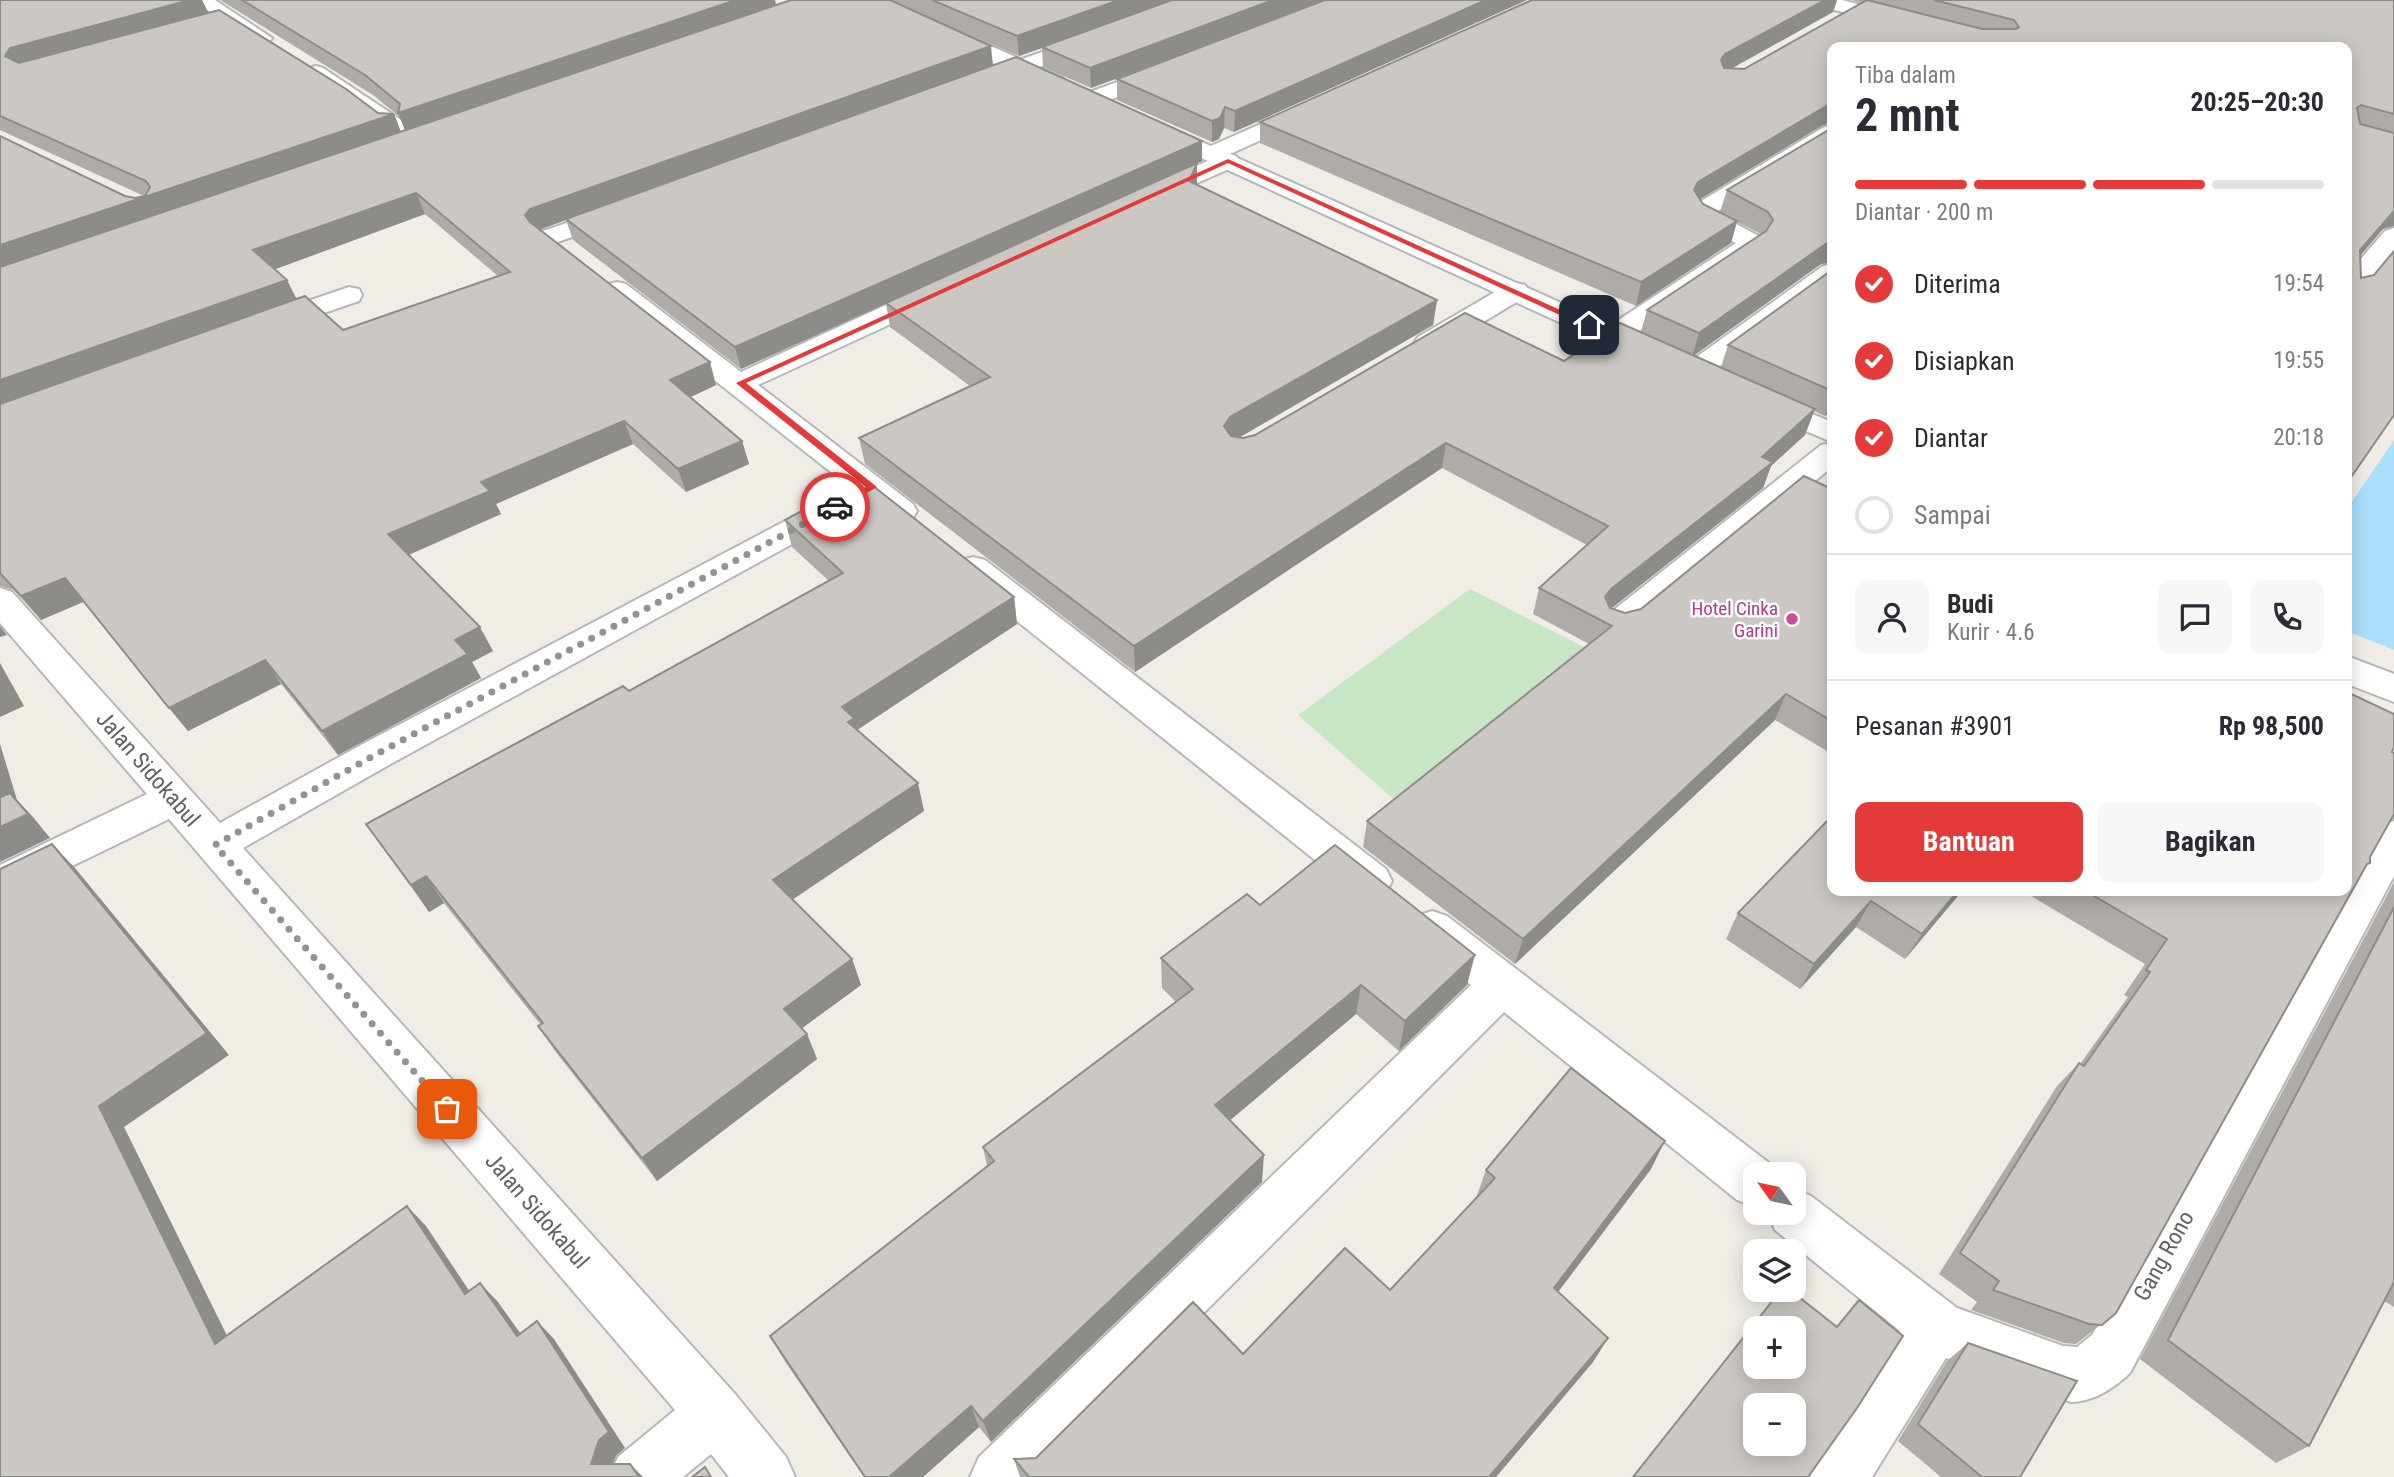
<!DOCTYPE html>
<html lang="id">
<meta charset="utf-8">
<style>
body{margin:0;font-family:"Roboto Condensed",sans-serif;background:#f7f7f7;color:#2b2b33;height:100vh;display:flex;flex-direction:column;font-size:26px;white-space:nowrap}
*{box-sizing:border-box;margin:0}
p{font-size:23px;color:#7c7c81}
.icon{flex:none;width:38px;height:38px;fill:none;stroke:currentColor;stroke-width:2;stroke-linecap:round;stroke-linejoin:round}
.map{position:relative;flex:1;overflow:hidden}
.sheet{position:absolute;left:1827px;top:42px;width:525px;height:854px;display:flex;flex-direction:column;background:#fff;border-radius:14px;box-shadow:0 4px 18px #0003}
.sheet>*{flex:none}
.needle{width:46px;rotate:303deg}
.controls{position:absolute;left:1743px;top:1162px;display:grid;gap:14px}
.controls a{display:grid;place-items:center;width:63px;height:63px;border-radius:14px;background:#fff;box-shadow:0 4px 18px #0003;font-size:35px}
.pin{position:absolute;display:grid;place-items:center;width:60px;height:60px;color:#fff;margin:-30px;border-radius:14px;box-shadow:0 4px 10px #0006}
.courier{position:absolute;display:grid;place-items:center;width:70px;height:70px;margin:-35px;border:5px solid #e43a39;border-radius:50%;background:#fff;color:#222;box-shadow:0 2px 9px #0007}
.overview em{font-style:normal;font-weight:700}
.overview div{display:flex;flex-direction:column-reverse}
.overview{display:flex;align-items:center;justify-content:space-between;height:119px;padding:0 28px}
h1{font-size:46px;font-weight:700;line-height:52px}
.bar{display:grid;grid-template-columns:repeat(4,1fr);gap:10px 7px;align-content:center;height:84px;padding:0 28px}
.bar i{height:9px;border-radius:5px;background:#e1e1e2}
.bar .current{background:#e43a39}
.bar p{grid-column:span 4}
.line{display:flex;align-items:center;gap:18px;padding:0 28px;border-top:2px solid #e1e1e2}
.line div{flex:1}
.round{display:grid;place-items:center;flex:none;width:74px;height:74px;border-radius:14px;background:#f7f7f7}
ol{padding:0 28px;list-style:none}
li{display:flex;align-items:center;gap:21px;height:77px}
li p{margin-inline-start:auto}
li .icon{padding:7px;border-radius:50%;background:#e43a39;color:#fff;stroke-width:4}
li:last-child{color:#7c7c81}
li i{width:38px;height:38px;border:4px solid #e1e1e2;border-radius:50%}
.button{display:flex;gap:14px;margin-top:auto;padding:14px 28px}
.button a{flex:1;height:80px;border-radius:14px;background:#e43a39;color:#fff;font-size:28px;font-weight:700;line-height:80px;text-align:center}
.button a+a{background:#f7f7f7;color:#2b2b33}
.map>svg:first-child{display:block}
</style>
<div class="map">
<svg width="2394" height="1477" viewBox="0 0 2394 1477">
<rect width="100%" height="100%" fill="#f0ede7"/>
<path fill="#c7e6c5" d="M1470 589 1590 650 1398 803 1298 715Z"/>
<path fill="#abdffc" d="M2394 440V650L2347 631V509Z"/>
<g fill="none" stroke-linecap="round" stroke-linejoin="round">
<defs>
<path id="lane" d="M1832 443V467L1631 633 1618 637 1605 633 1600 625 1605 617 1821 445Z"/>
<g id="street">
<path d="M192 0H215L272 38 269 42H255Z"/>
<path d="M1809 0H1842L2005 43 2008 47H1975L1812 4Z"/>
<path d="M1090 35 1097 37 1100 41 1097 45 990 86H974L971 81 974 76Z"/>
<path d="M1165 65 1172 67 1176 71 1172 75 1100 104H1084L1081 99 1084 94Z"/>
<path d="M316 66 323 68 404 122 407 127 404 132H388L309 76 305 72 309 68Z"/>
<path d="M1306 104 1314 106 1317 111 1314 116 1230 154 1236 156 1240 161 1236 166 1158 200 1149 202 1140 200 1137 195 1140 190 1210 160 1204 159 1200 154 1204 149Z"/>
<path d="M1832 125V142L1715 213 1759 236 1763 241 1757 252 1623 342 1613 344 1603 342 1599 336 1603 330 1736 243 1699 225 1690 211 1693 206 1824 127Z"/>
<path d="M620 205 629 207 632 212 629 217 549 245 540 242 536 237 540 232Z"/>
<path d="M2394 228V252L2356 297 2347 299V275L2385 231Z"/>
<path d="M1832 264V284L1704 378 1694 381 1684 378 1680 372 1684 366 1823 266Z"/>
<path d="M617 282 626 284 741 372 925 287 935 285 945 287 948 293 945 299 758 385 913 504 917 511 913 518 901 521 889 518 608 296 604 290 608 284Z"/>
<path d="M1516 283 1525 285 1529 291 1525 297 1438 349 1428 351 1418 349 1414 343 1418 337 1507 285Z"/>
<path d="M349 287 359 289 362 295 359 301 268 332 258 330 254 324 258 318Z"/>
<path d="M834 498 845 501 850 508 845 515 387 766 243 848 735 1394 786 1457 795 1477H729L711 1454 683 1477H609L618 1457 675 1410 169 819 0 901V865L147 794 0 623V588L12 592 220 823 359 746 823 501Z"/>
<path d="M973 557 985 560 1386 869 1392 881 1386 893 1371 898 1356 893 961 576 956 568 961 560Z"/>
<path d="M2394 821V876L2130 1373C2114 1388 2093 1402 2071 1402L1946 1358 1872 1477H1810L1819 1457 1900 1331 1775 1230 1768 1213H1794V1189L1811 1196 1957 1308 2063 1346 2077 1347 2092 1335 2343 891H2347V884L2379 826Z"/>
<path d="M1432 911 1447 916 1773 1166 1776 1174H1755V1207L1737 1200 1504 1012 1040 1477H970L979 1457 1471 985 1417 942 1410 929 1417 916Z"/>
</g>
<g id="secondary">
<path d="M861 0H887L1063 78 1066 83 1063 88H1047L864 4Z"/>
<path d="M1155 121 1664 349 1668 355 1664 361 1654 364 1644 361 1147 133 1144 128 1147 123Z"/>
<path d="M1761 393 1832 422V442L1750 408 1746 402 1750 396Z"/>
<path d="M2347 656 2394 674V702L2347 684Z"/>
</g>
</defs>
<use href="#lane" stroke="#b4b7bb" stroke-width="4"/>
<use href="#street" stroke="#b4b7bb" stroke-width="4"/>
<use href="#secondary" stroke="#b3b7bb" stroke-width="4"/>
<use href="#lane" fill="#fff" fill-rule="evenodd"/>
<use href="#street" fill="#fff" fill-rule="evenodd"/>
<use href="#secondary" fill="#fff" fill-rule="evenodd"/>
</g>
<g fill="#afaca8" fill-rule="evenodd">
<path d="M0 0H202L208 13 378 113 394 114 401 132 405 130 400 117 373 95 220 0H775L776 5 807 0H1325L1091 88 1043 67 1042 48 1019 56 914 11 993 66 1202 161 1120 198 1197 185 1437 300 1433 325 1239 437 1243 438 1564 361 1641 332 1647 310 1761 234 1737 222 1731 243 1636 306 1260 143V122L1532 0H1837L1833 12 1732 68 1744 69 1862 3 1852 0H2394V226L2383 229 2360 256 2361 278 2394 415 1832 47V123L1823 125 1700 199 1703 204 1720 212 1727 190 1832 128V262L1821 264 1694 355 1721 367 1728 345 1832 270V409L1825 416 1814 411 1805 435 1771 466 1763 488 1612 608 1625 613 1641 609 1832 489V754L1775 720 1515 964 1363 847 1367 821 1589 644 1533 614 1539 588 1587 545 1442 468 1135 672 865 464 859 438 970 386 890 327 886 304 741 369 573 240 566 220 540 230 716 385 690 397 742 441 749 464 686 492 633 444 496 504 501 514 409 555 493 651 472 662 481 678 338 755 281 684 188 731 83 602 41 620 14 590 0 586V135L125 196 135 198 144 196 0 130ZM425 214 498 276 343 330 297 299 275 269Z"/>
<path d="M1325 0 1234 132 1224 128 1219 139 1212 142 1117 100V79Z"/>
<path d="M785 520 1014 597 1017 624 857 730 924 811 793 899 852 959 861 985 802 1028 807 1034 817 1059 657 1181 555 1051 538 1026 540 1024 444 903 429 912 366 824 629 691 829 581 792 547Z"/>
<path d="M2392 752 2394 753V819H2391L2116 1313 2076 1344 2064 1343 1971 1310 1977 1302 1939 1274 2057 1086 2079 1063 2080 1064 2128 997 2124 995 2145 964 2023 891H2347Z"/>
<path d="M2394 882V1307L2384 1301 2309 1446 2276 1463 2140 1359Z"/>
<path d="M1962 891 1905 959 1856 927 1800 989 1726 939 1738 913Z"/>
<path d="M1260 905 1467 985 1399 1051 1356 1014 1230 1120 1262 1182 991 1442 979 1427 923 1477H864L784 1360 770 1336 987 1166 983 1147 1176 1002 1162 988 1161 958Z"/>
<path d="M1651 1169 1558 1292 1608 1338 1593 1362 1496 1477H1020L1014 1459 1036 1458 1243 1354 1390 1290 1476 1198 1486 1170Z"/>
<path d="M1968 1343 2020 1477H1941L1898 1441 1947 1361Z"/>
</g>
<g fill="#8e8c88">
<path d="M189 0H202L210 16 22 67 5 56 10 48Z"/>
<path d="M736 0H775L776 7 406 133 398 113Z"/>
<path d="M1119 0H1174L1042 47V48L1019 56 1017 36Z"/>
<path d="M1273 0H1325L1091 88 1090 68Z"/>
<path d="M1486 0H1527L1234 132 1235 111Z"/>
<path d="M1825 0H1837L1833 12 1720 75 1721 60 1725 54Z"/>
<path d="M991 46 993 66 538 230 533 237 525 215 530 209Z"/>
<path d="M1832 103V123L1823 125 1692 204 1694 190 1698 182 1830 104Z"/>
<path d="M1225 107 1224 128 1219 139 1212 142V121Z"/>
<path d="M394 114 402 135 0 272V245Z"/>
<path d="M1202 141V161L741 369 735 347Z"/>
<path d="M1197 163V187L1189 181Z"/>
<path d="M416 193 425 214 265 273 253 250Z"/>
<path d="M2394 211V226L2383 229 2347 271 2360 250Z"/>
<path d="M1737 221 1731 243 1636 306 1641 282Z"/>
<path d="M1830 241H1832V262L1821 264 1692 357 1699 333Z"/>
<path d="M287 280 298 302 0 409V380Z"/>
<path d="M1437 300 1433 325 1230 443 1224 426 1230 417Z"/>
<path d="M710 362 716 385 678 403 670 380Z"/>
<path d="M1832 398V409L1825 416Z"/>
<path d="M1815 409 1805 435 1771 466 1763 488 1603 615 1605 597 1611 589 1762 457Z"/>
<path d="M624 421 633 444 496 504 501 514 401 558 388 534 481 482Z"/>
<path d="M742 441 749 464 686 492 678 469Z"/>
<path d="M1446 443 1442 468 1135 672 1134 646Z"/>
<path d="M65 578 83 602 41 620 21 596Z"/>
<path d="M1014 597 1017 624 857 730 855 749 842 707Z"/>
<path d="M0 626 7 635 0 637Z"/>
<path d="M480 627 493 651 472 662 481 678 338 755 322 731 455 640Z"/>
<path d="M265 660 281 684 188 731 169 708Z"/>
<path d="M0 663 24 706 0 717Z"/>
<path d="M1786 694 1775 720 1515 964 1523 939Z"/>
<path d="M0 744 17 800 33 817 50 838 0 862Z"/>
<path d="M918 783 924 811 783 906 773 880Z"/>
<path d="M52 844 75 868 229 1055 124 1127 240 1362 215 1344 99 1106Z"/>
<path d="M426 876 444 903 429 912 411 885Z"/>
<path d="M1958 891H1962L1905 959 1922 934Z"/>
<path d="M1871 901 1856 927 1800 989 1814 964Z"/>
<path d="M1475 955 1467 985 1399 1051 1405 1021Z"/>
<path d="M852 959 861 985 794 1034 784 1009Z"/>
<path d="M1361 985 1356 1014 1215 1133V1105Z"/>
<path d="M807 1034 817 1059 657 1181 642 1158Z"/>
<path d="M1665 1141 1651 1169 1542 1313 1554 1288Z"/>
<path d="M1264 1155 1262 1182 991 1442 983 1421Z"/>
<path d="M407 1206 426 1226 484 1313 465 1294Z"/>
<path d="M480 1283 498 1302 535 1354 517 1336Z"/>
<path d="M537 1321 554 1339 625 1448 616 1456 608 1477 591 1464Z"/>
<path d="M1608 1338 1593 1362 1496 1477H1489Z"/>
<path d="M971 1406 979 1427 923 1477H889Z"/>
<path d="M630 1464 643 1477H639Z"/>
</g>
<g fill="#cbc8c3" stroke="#8e8c88" stroke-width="2" fill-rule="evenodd">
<path d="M0 0H190L10 48 5 56 19 63 219 10 346 89 378 113 394 114 0 245V136L125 196 135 198 145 196 150 187 146 181 0 116Z"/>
<path d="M242 0H736L398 113 400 104 365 75Z"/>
<path d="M791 0H890L991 46 530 209 525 215 530 222 710 362 670 380 742 441 678 469 624 421 481 482 490 491 388 534 480 627 455 640 468 654 322 731 265 660 169 708 65 578 21 596 0 573V404L305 296 343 330 510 272 416 193 253 250 287 280 0 380V267Z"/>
<path d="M932 0H1119L1017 36Z"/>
<path d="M1172 0H1273L1090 68 1042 47Z"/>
<path d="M1325 0H1486L1235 111 1225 107 1220 118 1212 121 1117 79Z"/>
<path d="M1532 0H1825L1725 54 1721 60 1724 68 1744 69 1867 0 1982 29H2016L2019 27 2014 20 1934 0H2394V114L2361 105 2357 108 2360 124 2394 133V211L2360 250 2361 278 2374 275 2394 251V415L2347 483V47H1832V103L1830 104 1698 182 1694 190 1703 204 1737 221 1641 282 1260 122Z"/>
<path d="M1016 57 1202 141 735 347 566 219Z"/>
<path d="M1832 128V241H1830L1699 333 1647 310 1766 231 1773 220 1768 212 1727 190Z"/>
<path d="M1197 163 1189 181 1437 300 1230 417 1224 426 1231 436 1243 438 1255 435 1465 313 1564 361 1620 323 1815 409 1762 457 1773 462 1611 589 1605 597 1610 608 1625 613 1641 609 1804 476 1832 489V721L1786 694 1523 939 1367 821 1612 626 1539 588 1608 526 1446 443 1134 646 859 438 990 377 886 303Z"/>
<path d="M1832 270V391L1728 345Z"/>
<path d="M863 478 1014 597 842 707 854 718 848 722 918 783 773 880 852 959 784 1009 807 1034 642 1158 538 1026 543 1023 426 876 411 885 366 824 623 686 629 691 843 573 785 520Z"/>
<path d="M2347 692 2394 714V747L2392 752 2394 753V814L2370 857V863L2367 864 2116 1313 2102 1325 2089 1324 1993 1290 1999 1281 1960 1253 2079 1063 2084 1066 2150 972 2146 970 2167 939 2086 891H2347Z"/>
<path d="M10 793 28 814 0 827V795L1 797Z"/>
<path d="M1832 816V891H1958L1922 934 1871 901 1814 964 1738 913Z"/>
<path d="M52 844 207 1033 99 1106 215 1344 407 1206 465 1294 480 1283 517 1336 537 1321 609 1432 599 1440 591 1464H630L639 1477H0V869Z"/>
<path d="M1335 845 1475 955 1405 1021 1361 985 1215 1105 1264 1155 983 1421 971 1406 889 1477H865L770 1336 994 1161 983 1147 1193 989 1161 958 1247 894 1260 905Z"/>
<path d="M2394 907V1282L2309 1446 2168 1340Z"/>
<path d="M1571 1068 1665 1141 1554 1288 1608 1338 1489 1477H1029L1014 1459 1036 1458 1193 1302 1243 1354 1345 1248 1390 1290 1495 1178 1486 1170Z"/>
<path d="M1781 1290H1790L1837 1327 1859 1300 1903 1336 1857 1408 1808 1477H1633ZM1755 1328H1794V1367H1755ZM1755 1405H1794V1444H1755Z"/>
<path d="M1968 1343 2077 1381 2020 1477H1982L1918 1424Z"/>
<path d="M705 1467 711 1477H692Z"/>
</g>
<path fill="#e43a39" d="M1228 159 1593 325 1586 327 1228 163 746 383 877 487 839 509 831 507 866 487 736 383Z"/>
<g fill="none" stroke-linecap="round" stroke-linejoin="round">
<path stroke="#919394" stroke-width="7" stroke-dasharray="0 12.6" d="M447 1109 215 845 373 756 835 507"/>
</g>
<circle fill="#d1479c" stroke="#fff" stroke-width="2.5" cx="1792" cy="619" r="7"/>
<g text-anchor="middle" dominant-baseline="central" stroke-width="5" stroke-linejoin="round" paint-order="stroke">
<g font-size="19" fill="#b23c85" stroke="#fff" text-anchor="end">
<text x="1778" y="608">Hotel Cinka<tspan x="1778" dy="22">Garini</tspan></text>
</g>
<g font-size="23" fill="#5e6367" stroke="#fff">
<text transform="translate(148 769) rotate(49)">Jalan Sidokabul</text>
<text transform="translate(537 1211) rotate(49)">Jalan Sidokabul</text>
<text transform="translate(2164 1256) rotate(-61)">Gang Rono</text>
</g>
</g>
</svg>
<div class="controls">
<a><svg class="needle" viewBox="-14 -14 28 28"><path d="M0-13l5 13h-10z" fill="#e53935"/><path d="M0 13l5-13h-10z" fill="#7c7c81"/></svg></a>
<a><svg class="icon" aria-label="layers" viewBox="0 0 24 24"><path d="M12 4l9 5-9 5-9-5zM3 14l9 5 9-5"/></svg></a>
<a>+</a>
<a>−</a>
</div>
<div class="pin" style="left:447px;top:1109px;background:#ea580c"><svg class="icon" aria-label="bag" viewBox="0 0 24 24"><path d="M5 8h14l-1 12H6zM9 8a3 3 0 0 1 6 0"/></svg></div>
<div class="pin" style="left:1589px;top:325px;background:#1f2937"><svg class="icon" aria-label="home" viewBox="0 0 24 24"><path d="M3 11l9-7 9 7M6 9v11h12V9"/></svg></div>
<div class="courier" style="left:835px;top:507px"><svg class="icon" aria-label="car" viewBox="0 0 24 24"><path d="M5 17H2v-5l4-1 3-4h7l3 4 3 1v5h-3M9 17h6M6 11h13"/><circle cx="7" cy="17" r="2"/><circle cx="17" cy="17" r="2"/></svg></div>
<section class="sheet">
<div class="overview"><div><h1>2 mnt</h1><p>Tiba dalam</p></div><em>20:25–20:30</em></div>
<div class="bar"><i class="current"></i><i class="current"></i><i class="current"></i><i></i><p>Diantar · 200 m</p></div>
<ol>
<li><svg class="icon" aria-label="check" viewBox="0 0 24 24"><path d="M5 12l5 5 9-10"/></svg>Diterima<p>19:54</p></li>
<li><svg class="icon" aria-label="check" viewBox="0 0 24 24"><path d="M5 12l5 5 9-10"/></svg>Disiapkan<p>19:55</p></li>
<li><svg class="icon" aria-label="check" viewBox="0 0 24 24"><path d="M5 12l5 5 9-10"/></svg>Diantar<p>20:18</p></li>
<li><i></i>Sampai</li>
</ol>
<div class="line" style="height:126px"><a class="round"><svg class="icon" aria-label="person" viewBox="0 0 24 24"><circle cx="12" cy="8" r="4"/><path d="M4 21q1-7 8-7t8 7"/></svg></a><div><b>Budi</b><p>Kurir · 4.6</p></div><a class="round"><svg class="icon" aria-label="chat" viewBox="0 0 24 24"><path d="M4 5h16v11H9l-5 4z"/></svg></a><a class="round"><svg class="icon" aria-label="phone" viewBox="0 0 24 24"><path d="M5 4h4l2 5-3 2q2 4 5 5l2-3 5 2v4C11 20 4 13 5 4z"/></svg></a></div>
<div class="line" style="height:91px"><div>Pesanan #3901</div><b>Rp 98,500</b></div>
<div class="button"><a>Bantuan</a><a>Bagikan</a></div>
</section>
</div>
